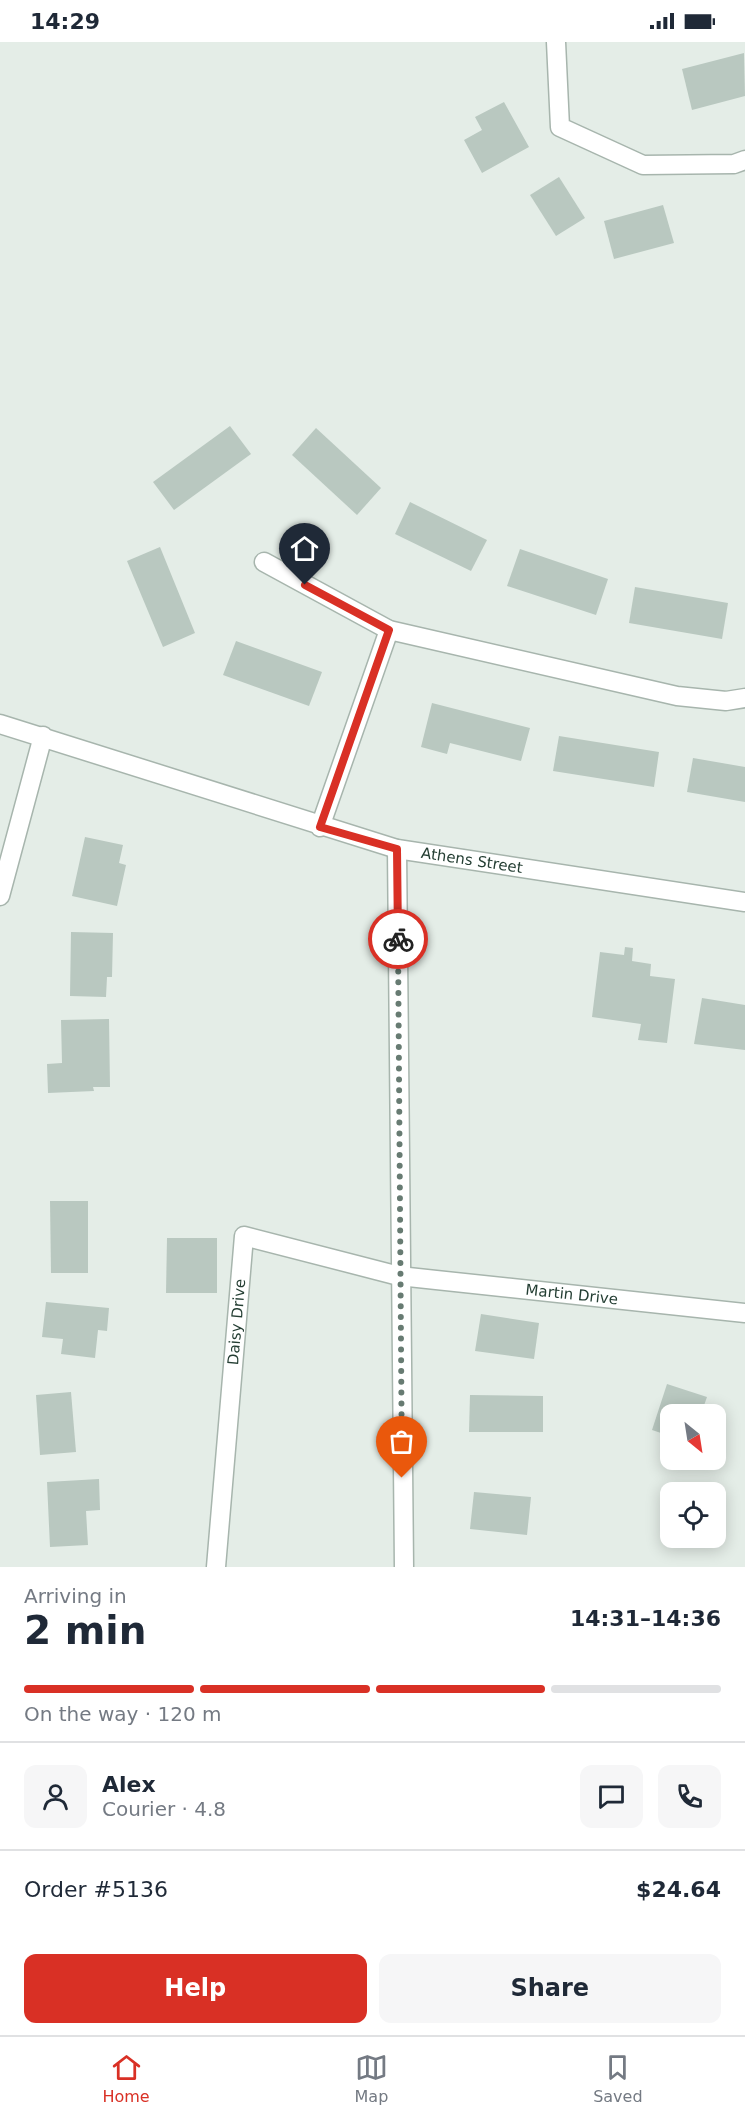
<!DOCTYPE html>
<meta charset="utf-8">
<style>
body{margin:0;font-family:"DejaVu Sans",sans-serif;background:#f6f6f7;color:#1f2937;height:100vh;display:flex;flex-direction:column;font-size:22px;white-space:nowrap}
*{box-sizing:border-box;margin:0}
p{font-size:20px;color:#747a83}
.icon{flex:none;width:33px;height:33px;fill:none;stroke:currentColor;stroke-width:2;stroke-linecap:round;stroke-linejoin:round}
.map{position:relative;height:1525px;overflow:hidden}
.sheet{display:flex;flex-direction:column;background:#fff;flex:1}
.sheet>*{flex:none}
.needle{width:39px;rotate:150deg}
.buttons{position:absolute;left:660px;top:1362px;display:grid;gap:12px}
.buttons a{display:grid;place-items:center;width:66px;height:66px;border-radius:12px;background:#fff;box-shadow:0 3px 15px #0003;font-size:30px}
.pin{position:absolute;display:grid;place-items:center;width:51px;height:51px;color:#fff;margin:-62px -26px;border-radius:50% 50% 50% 0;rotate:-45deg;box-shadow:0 0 6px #0007}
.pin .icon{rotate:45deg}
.courier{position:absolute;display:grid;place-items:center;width:60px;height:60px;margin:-30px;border:4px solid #d93025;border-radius:50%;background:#fff;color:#222;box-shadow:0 2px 8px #0007}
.summary em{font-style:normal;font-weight:800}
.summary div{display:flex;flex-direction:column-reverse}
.summary{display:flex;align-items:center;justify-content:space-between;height:102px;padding:0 24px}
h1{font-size:39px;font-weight:800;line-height:45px}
.bar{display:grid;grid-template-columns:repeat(4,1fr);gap:9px 6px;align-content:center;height:72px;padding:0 24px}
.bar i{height:8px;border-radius:4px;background:#e0e1e3}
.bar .active{background:#d93025}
.bar p{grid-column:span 4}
.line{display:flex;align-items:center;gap:15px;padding:0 24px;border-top:2px solid #e0e1e3}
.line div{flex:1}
.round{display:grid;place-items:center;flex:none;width:63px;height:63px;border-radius:12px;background:#f6f6f7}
.primary-button{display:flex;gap:12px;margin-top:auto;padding:12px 24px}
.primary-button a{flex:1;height:69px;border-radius:12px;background:#d93025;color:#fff;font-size:24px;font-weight:800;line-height:69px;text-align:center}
.primary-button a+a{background:#f6f6f7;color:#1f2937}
.status{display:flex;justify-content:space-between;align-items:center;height:42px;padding:0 30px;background:#fff;direction:ltr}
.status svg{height:16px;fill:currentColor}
.menu{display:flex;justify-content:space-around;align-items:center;height:84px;border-top:2px solid #e0e1e3;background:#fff;font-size:16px;color:#747a83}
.menu a{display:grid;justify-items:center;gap:3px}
.menu .active{color:#d93025}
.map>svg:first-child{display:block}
</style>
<div class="status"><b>14:29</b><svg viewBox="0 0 49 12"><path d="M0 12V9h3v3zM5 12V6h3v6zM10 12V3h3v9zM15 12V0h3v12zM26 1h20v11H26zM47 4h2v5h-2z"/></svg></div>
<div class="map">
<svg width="745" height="1525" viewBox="0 0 745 1525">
<rect width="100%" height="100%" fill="#e4ede7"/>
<g fill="#b9c8c0">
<path d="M744 11 745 54 692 68 682 27Z"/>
<path d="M504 60 529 105 482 131 464 98 482 88 475 75Z"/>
<path d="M559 135 585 176 556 194 530 153Z"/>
<path d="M663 163 674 201 614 217 604 179Z"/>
<path d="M230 384 251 412 174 468 153 440Z"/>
<path d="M316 386 381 446 357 473 292 413Z"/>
<path d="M410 460 487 498 471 529 395 492Z"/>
<path d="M160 505 195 591 163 605 127 519Z"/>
<path d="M520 507 608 537 596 573 507 544Z"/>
<path d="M635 545 728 561 722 597 629 581Z"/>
<path d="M236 599 322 630 309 664 223 633Z"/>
<path d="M432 661 530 686 521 719 450 701 447 712 421 705Z"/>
<path d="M559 694 659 710 654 745 553 729Z"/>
<path d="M693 716 745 725V760L687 750Z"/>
<path d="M85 795 123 803 119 821 126 823 117 864 72 854Z"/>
<path d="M71 890 113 891 112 935H107L106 955 70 954Z"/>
<path d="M625 905 633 906 632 919 651 922 650 934 675 937 667 1001 638 998 641 982 592 975 600 910 624 913Z"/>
<path d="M702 956 745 963V1008L694 1002Z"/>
<path d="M109 977 110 1045H93L94 1049 48 1051 47 1022 62 1021 61 978Z"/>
<path d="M50 1159H88V1231H51Z"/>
<path d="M167 1196H217V1251H166Z"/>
<path d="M46 1260 109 1266 107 1289 98 1288 95 1316 61 1312 63 1297 42 1295Z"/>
<path d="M481 1272 539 1281 534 1317 475 1309Z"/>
<path d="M667 1342 707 1355 701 1372H670V1394L652 1388Z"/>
<path d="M71 1350 76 1410 40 1413 36 1353Z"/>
<path d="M470 1353 543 1354V1390H469Z"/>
<path d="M99 1437 100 1468 86 1469 88 1503 50 1505 47 1440Z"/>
<path d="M474 1450 531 1455 527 1493 470 1487Z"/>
</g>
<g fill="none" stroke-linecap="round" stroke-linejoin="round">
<defs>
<g id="minor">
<path d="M556 0 560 85 643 123 734 122 745 118"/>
<path d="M264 520 389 588 677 654 726 659 745 656"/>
<path id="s1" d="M0 682 397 807 745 860"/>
<path d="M320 785 389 588"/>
<path d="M397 807 404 1525"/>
<path d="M0 854 43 694"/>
<path id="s2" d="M216 1525 244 1194 399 1234 745 1271"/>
</g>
</defs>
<use href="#minor" stroke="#a7b5ad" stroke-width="21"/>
<use href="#minor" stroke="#fff" stroke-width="18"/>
</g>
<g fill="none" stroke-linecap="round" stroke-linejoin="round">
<path stroke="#677b72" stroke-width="6" stroke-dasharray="0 10.8" d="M398 897 402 1436"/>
<path stroke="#d93025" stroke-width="8" d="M305 543 389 588 320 785 397 807 398 897"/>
</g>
<g text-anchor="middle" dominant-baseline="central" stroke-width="4.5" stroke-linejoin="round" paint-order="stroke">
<g font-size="15" fill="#243e33" stroke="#f4f9f6">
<text stroke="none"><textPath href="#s1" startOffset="492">Athens Street</textPath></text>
<text stroke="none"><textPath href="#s2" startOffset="666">Martin Drive</textPath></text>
<text stroke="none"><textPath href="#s2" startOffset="246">Daisy Drive</textPath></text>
</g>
</g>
</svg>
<div class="buttons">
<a><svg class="needle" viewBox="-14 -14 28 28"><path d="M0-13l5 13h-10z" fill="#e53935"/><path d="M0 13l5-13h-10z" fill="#747a83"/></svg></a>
<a><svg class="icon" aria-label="locate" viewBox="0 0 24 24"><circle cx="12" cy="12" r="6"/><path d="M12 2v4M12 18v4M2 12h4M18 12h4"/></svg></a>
</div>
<div class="pin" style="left:402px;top:1436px;background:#ea580c"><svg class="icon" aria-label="bag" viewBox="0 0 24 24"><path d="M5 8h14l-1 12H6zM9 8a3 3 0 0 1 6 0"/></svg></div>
<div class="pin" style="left:305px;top:543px;background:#1f2937"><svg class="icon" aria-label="home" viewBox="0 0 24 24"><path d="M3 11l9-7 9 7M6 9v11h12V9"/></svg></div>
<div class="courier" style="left:398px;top:897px"><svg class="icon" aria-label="bike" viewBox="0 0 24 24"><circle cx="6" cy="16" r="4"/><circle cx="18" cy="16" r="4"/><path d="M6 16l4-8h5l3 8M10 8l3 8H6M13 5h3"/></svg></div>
</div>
<section class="sheet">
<div class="summary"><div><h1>2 min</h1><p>Arriving in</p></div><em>14:31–14:36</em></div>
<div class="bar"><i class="active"></i><i class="active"></i><i class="active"></i><i></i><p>On the way · 120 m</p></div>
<div class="line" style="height:108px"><a class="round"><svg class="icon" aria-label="person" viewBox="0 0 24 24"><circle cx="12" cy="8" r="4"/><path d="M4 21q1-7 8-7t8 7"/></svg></a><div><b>Alex</b><p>Courier · 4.8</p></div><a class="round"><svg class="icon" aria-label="chat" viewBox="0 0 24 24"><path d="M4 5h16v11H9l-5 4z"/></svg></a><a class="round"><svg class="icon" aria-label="phone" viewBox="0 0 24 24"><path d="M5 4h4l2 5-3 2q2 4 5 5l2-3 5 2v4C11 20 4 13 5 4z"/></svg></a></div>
<div class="line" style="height:78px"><div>Order #5136</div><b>$24.64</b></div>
<div class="primary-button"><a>Help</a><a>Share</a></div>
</section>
<nav class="menu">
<a class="active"><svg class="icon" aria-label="home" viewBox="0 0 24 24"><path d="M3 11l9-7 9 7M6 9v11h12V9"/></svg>Home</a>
<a><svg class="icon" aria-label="map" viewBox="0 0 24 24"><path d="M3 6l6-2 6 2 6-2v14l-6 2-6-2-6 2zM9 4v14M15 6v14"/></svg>Map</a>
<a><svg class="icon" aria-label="saved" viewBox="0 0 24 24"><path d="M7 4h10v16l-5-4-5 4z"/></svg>Saved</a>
</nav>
